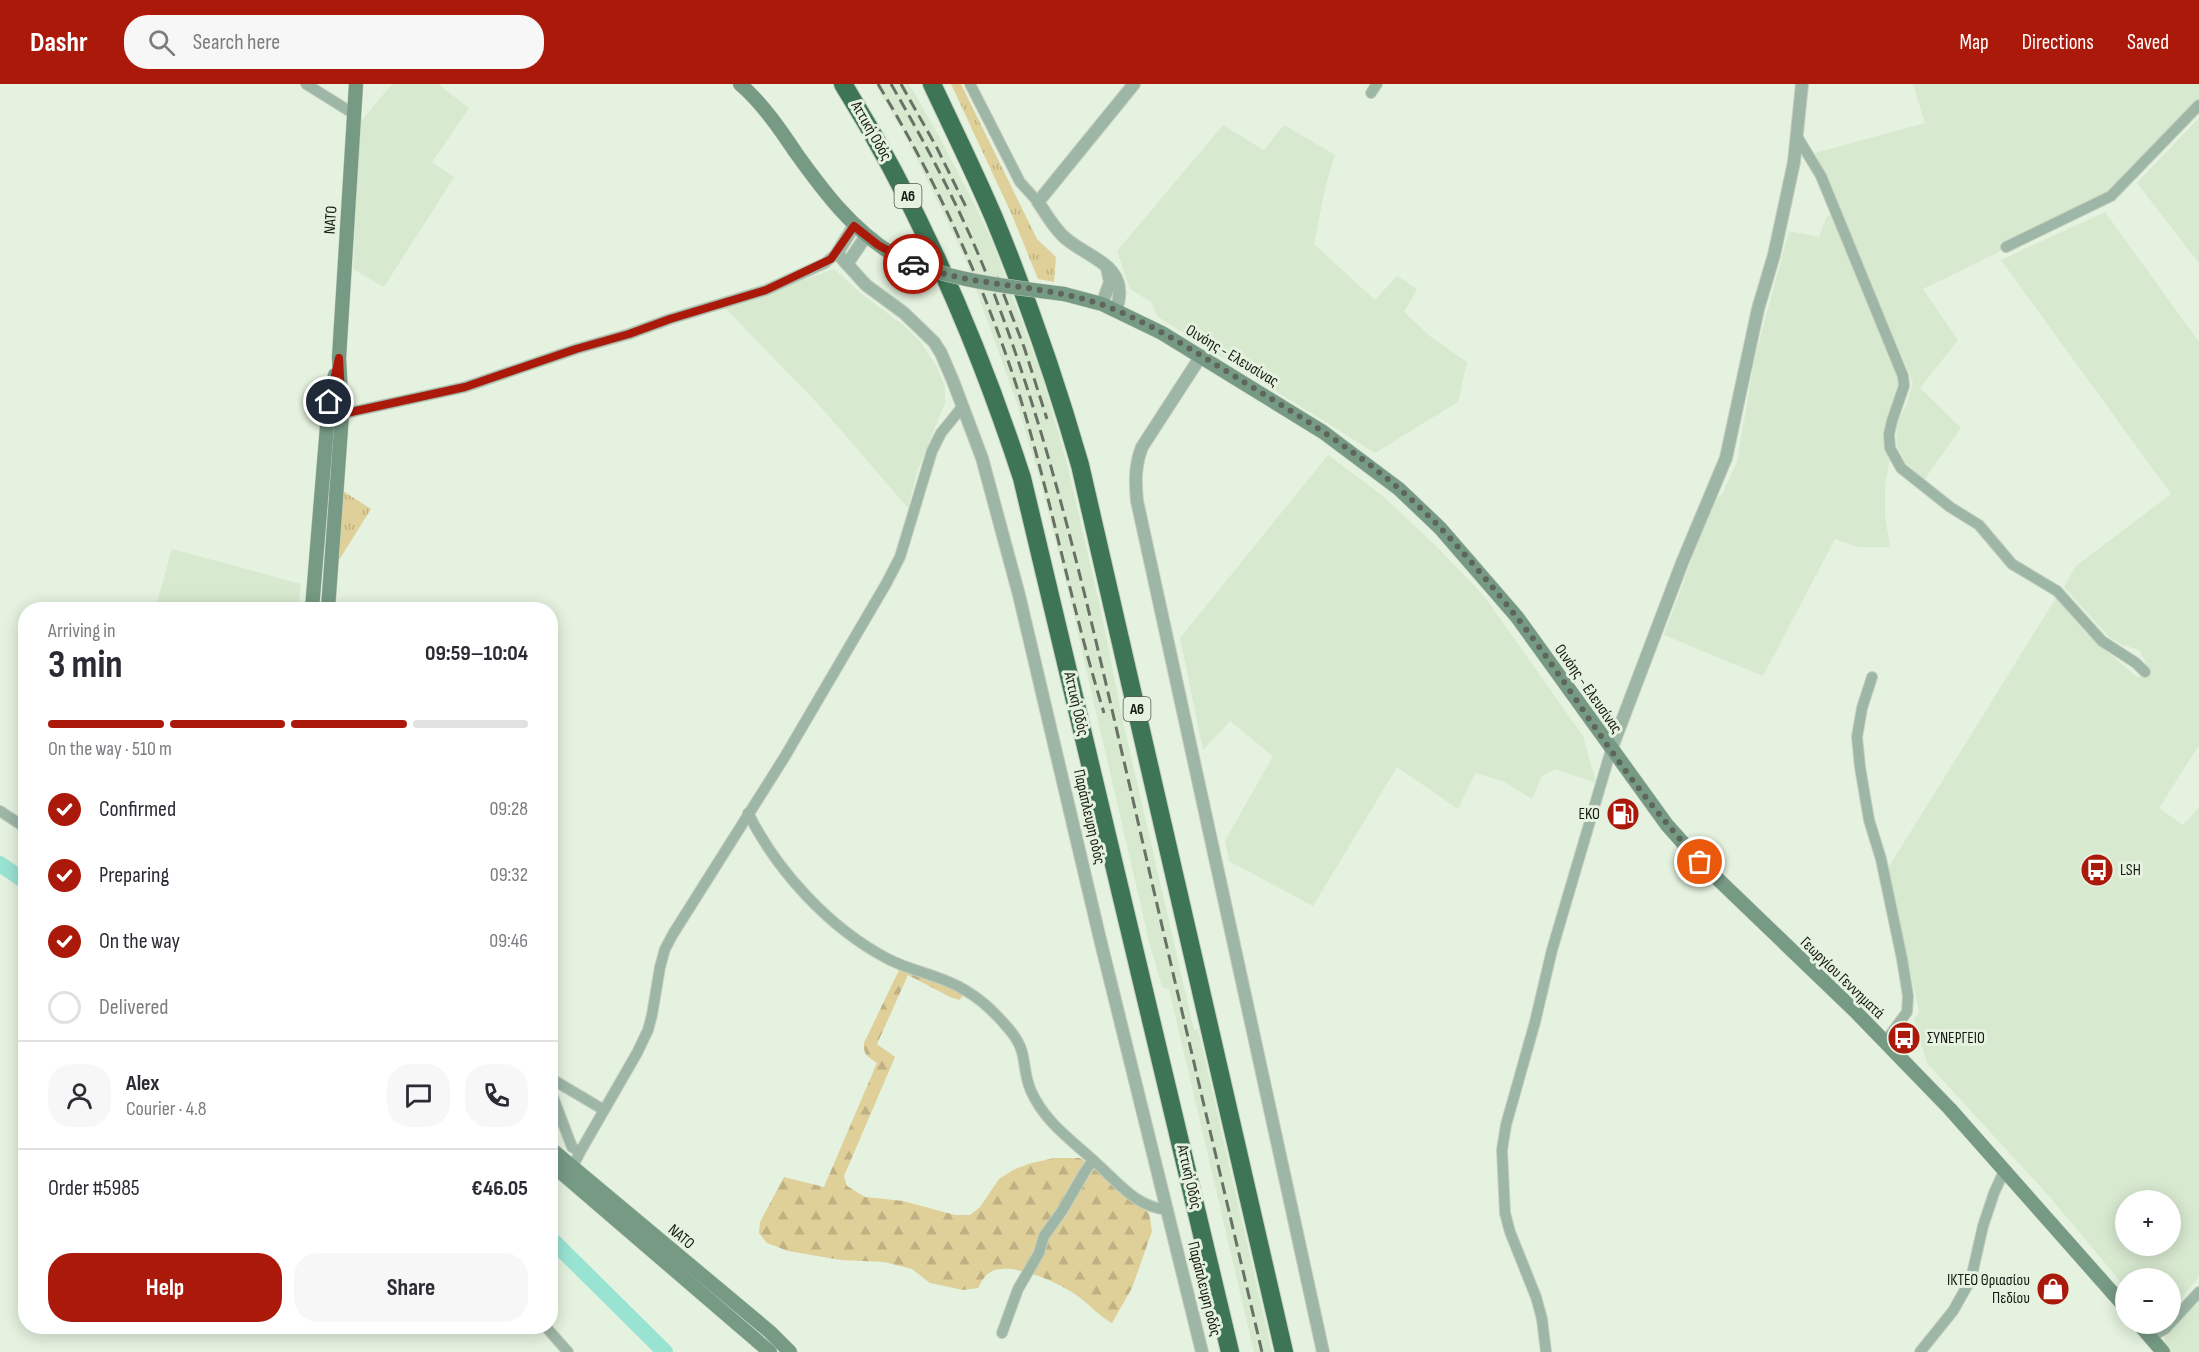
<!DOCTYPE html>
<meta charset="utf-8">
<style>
body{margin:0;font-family:"Sofia Sans Condensed",sans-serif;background:#f7f7f7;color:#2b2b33;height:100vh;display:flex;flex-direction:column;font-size:22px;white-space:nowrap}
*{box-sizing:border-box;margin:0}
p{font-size:20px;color:#7c7c81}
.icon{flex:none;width:33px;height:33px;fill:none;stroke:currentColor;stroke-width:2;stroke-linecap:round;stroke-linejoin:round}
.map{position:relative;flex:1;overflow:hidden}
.sheet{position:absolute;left:18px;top:518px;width:540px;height:732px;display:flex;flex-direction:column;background:#fff;border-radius:24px;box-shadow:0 3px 15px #0003}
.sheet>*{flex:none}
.tools{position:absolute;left:2115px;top:1106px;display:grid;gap:12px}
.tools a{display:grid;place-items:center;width:66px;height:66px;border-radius:50%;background:#fff;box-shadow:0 3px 15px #0003;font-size:30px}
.pin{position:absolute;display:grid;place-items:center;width:51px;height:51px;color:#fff;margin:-26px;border:3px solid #fff;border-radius:50%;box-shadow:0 2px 6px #0007}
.courier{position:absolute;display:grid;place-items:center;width:60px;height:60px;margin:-30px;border:4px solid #aa190a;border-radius:50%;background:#fff;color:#222;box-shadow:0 2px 8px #0007}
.summary em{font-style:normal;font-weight:700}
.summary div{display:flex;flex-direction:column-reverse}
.summary{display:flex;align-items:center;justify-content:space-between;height:102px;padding:0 30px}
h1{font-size:39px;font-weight:700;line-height:45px}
.bar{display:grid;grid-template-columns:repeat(4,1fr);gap:9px 6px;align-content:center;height:72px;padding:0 30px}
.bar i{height:8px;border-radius:4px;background:#e1e1e2}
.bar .active{background:#aa190a}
.bar p{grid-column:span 4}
.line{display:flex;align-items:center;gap:15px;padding:0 30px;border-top:2px solid #e1e1e2}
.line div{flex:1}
.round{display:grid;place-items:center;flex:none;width:63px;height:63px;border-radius:24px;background:#f7f7f7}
ol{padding:0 30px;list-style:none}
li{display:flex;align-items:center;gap:18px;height:66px}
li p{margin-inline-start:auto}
li .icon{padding:6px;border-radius:50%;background:#aa190a;color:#fff;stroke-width:4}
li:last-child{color:#7c7c81}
li i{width:33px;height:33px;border:3px solid #e1e1e2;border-radius:50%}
.primary-button{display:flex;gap:12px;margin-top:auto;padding:12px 30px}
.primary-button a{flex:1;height:69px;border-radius:24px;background:#aa190a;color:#fff;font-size:24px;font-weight:700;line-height:69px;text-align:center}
.primary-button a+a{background:#f7f7f7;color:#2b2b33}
header{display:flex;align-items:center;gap:36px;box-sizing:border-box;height:84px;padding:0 30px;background:#aa190a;color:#fff}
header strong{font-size:28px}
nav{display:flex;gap:33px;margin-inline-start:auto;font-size:21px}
.search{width:420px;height:54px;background:#f7f7f7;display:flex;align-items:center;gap:15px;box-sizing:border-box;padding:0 21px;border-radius:24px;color:#7c7c81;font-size:22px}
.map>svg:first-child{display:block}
</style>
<header>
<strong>Dashr</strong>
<div class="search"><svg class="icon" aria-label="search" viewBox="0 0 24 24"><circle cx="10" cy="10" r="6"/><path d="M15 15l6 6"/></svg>Search here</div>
<nav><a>Map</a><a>Directions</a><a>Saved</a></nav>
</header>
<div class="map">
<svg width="2199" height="1268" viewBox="0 0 2199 1268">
<defs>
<pattern id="grass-tufts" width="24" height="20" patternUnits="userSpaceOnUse" patternTransform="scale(1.5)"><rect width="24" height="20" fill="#dfcf99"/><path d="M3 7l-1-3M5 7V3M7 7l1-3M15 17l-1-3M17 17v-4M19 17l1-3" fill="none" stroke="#bfb183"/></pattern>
<pattern id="forest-firs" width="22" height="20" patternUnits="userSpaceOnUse" patternTransform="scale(1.5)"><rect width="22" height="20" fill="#dfcf99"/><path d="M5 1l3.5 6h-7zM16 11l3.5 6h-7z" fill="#bfb183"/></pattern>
</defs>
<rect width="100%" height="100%" fill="#e5f2df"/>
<g fill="#d7e9cf" fill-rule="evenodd">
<path d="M392 0H438L469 24 432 78 454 93 384 203 353 185 360 39Z"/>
<path d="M875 0H909L935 45 973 117 995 164 1043 296 1068 383 1101 527 1122 633 1194 946 1198 945 1272 1268H1254L1169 905 1162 903 1149 857 1066 498 1040 396 1017 319 964 172 907 55Z"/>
<path d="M1913 0H2199V13L2105 113 2012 158 1997 169 1923 205 1958 256 1920 304 1961 344 1924 396 1905 378 1897 362 1896 340 1906 322 1913 299 1815 69 1925 39Z"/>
<path d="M2199 34V179L2137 99Z"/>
<path d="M1223 41 1264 66 1284 41 1335 71 1326 100 1314 160 1375 216 1397 192 1417 205 1404 228 1431 253 1467 278 1458 318 1375 369 1158 233 1151 218 1130 205 1117 167Z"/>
<path d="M2105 128 2199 258V661L2159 724 2183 741 2199 723V1192L2186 1209 2171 1224 2170 1194H2126L2125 1203 2049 1112 1927 979 1914 936 1919 928 1888 784 2056 514 2087 550 2138 594 2150 586 2139 566 2122 561 2109 553 2064 503 2076 482 2171 410 2001 176ZM2126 1116H2170V1161H2126Z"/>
<path d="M1838 130 1896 262 1909 298 1906 311 1894 337 1891 369 1885 401V432L1890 463H1858L1835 455 1763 592 1664 551 1713 418 1722 410 1737 378 1755 273 1789 147 1819 153 1827 132Z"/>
<path d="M834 185 863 211 903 241 920 257 937 283 945 303V319L917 388 908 424 819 321 725 224Z"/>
<path d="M1328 371 1383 412 1439 465 1484 512 1583 652 1596 699 1555 685 1542 692 1532 715 1505 698 1475 689 1458 725 1397 683 1313 822 1229 777 1225 757 1273 672 1230 637 1203 666 1180 554Z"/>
<path d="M172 465 301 500 298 525H155Z"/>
<path d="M2199 1216V1268H2171L2165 1262V1253Z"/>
</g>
<g fill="url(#grass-tufts)">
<path d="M951 0H961L1037 155 1056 173 1054 198 1038 195 1012 131Z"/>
<path d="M343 407 371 425 339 476Z"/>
</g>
<path fill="url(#forest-firs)" d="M900 884 963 908V912L959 916 950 913 908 891 877 960 895 973 844 1092 847 1102 865 1113 903 1117 955 1131H970L980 1123 999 1095 1013 1086 1028 1080 1054 1074H1080L1095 1084 1149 1129 1152 1147 1132 1204 1112 1239C1100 1233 1090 1221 1079 1213 1063 1200 1008 1175 989 1189 984 1192 981 1199 978 1204L963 1206 930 1199 912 1185 884 1178 841 1176 788 1167 767 1159 759 1149 760 1138 784 1093 824 1103 877 979C868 973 863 971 864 959Z"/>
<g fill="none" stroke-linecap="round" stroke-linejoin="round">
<g stroke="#99e3d2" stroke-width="16">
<path d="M0 780 26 798"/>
<path d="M550 1154 665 1268"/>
</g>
<defs>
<g id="minor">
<path d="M306 0 354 30"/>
<path d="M970 0 1020 98 1038 118"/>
<path d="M1371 9 1377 0"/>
<path d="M1798 54 1821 92 1903 292 1904 302 1892 337 1889 350 1890 364 1901 384 1950 423 1979 441 2012 480 2057 507 2102 557 2136 579 2145 588"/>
<path d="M2006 163 2111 112 2199 21"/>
<path d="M342 330 465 303 576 265 629 250 670 235 766 206 825 179 837 169"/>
<path d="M1872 593 1862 624 1857 653 1860 683 1869 736 1881 775 1902 875 1908 912 1907 928 1885 958"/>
<path d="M0 727 26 744"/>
<path d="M748 729C777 787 829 844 888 875 913 888 944 892 968 908 983 917 997 931 1008 944 1030 969 1020 981 1031 1007 1045 1038 1070 1055 1094 1077 1118 1098 1135 1123 1168 1126"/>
<path d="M550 994 604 1026"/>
<path d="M550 1005 572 1063 580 1068"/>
<path d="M572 1084 580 1068 637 969 648 946 652 931 660 883 665 865 673 850 784 674 886 500 900 473 932 367 941 349 963 322"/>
<path d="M545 1242 568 1268"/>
<path d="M1002 1249 1018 1205 1039 1169 1044 1152 1062 1127 1084 1089 1093 1076"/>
<path d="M2150 1253 2165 1245 2199 1208"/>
<path d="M1546 1268 1542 1235 1536 1213 1510 1148 1505 1129 1502 1066 1506 1041 1535 938 1552 866 1611 666"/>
<path d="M1920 1268 1953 1227 1971 1195 1983 1142 1994 1109 2005 1085"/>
</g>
<g id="tertiary">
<path d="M854 142 837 169 866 201 904 229 934 258 941 269 953 297 982 374 1019 511 1100 855 1202 1268"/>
<path d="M847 180 866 152"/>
<path d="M1102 220 1110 198 1107 184"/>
<path d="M1116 226C1132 181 1088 175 1064 153 1054 144 1046 130 1038 118L1134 0"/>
<path d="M1201 272 1142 363C1135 381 1135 397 1137 417L1323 1268"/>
<path d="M1611 666 1682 479 1726 374 1758 225 1774 171 1794 78 1802 0"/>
</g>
<g id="secondary">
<path d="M740 0C762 19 780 45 796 69 824 108 851 144 892 170"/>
<path d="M1064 210 1102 220 1162 249 1323 348 1399 405 1440 444 1517 533 1667 741 1700 778 1855 927 1950 1025 2126 1224"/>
<path d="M312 525 329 318 335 291"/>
<path d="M328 525 342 330 339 274 356 0"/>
<path d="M550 1064 770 1248 790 1268"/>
<path d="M550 1079 770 1268"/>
<path d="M2138 1239 2163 1268"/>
</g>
<g id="motorway">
<path d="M843 0C920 124 977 256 1022 394L1230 1268"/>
<path d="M932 0C953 45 975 89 994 134 1027 214 1056 297 1080 381L1284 1268"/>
</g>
</defs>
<use href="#minor" stroke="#c4cfbf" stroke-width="12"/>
<use href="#tertiary" stroke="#c4cfbf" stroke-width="14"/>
<use href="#secondary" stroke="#c4cfbf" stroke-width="15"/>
<use href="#motorway" stroke="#c4cfbf" stroke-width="20"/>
<use href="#minor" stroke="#9db6a6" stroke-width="10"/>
<use href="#tertiary" stroke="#9db6a6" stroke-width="12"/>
<use href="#secondary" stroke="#769a84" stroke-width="14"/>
<use href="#motorway" stroke="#3e7556" stroke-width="18"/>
<g stroke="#697166" stroke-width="3" stroke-dasharray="12 6" stroke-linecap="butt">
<path d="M878 0C937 98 986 204 1020 313 1052 418 1072 525 1104 629"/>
<path d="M891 0C925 59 958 120 984 184 1053 356 1091 537 1133 716 1175 900 1219 1084 1262 1268"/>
<path d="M901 0 937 64 967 125"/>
<path d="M997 193 1024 263 1047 335"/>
</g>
<defs>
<path id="secondary-bridge" d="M892 170C946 197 1004 202 1064 210"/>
</defs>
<use href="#secondary-bridge" stroke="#c4cfbf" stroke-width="15" stroke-linecap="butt"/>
<use href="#secondary-bridge" stroke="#769a84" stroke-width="14"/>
</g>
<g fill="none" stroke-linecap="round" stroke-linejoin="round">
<path stroke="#5e665b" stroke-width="6" stroke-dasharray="0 10.8" d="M913 180C979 206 1053 198 1118 227 1161 245 1200 271 1239 295 1293 328 1348 361 1396 402 1441 440 1479 486 1515 531 1549 574 1579 621 1610 665 1638 705 1668 742 1700 778"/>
<path stroke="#aa190a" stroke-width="8" d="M329 318 339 274 342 330 465 303 576 265 629 250 670 235 766 206 831 175 854 142 878 161 913 180"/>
</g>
<defs>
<symbol id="fuel-disc" viewBox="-11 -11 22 22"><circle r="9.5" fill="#aa190a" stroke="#e5f2df"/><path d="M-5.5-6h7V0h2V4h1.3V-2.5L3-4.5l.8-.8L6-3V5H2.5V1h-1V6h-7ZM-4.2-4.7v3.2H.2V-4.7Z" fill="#fff"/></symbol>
<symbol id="bus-disc" viewBox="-11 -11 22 22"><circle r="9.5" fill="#aa190a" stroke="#e5f2df"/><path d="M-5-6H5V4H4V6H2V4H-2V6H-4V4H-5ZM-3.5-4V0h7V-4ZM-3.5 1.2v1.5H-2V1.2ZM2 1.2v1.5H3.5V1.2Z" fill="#fff"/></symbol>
<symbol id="shop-disc" viewBox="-11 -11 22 22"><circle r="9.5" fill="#aa190a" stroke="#e5f2df"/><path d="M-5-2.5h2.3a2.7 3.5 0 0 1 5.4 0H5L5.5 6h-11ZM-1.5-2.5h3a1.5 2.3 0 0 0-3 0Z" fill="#fff"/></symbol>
</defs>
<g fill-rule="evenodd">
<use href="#fuel-disc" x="1604" y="711" width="38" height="38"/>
<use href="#bus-disc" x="2078" y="767" width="38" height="38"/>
<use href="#bus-disc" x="1885" y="935" width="38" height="38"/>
<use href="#shop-disc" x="2034" y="1186" width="38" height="38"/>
</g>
<g text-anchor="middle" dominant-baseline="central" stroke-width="6" stroke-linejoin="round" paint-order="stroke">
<g fill="#e5f2df" stroke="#545b51" stroke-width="1.5">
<rect x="894.5" y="100" width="27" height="24" rx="4.5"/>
<rect x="1123.5" y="613" width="27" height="24" rx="4.5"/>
</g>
<g font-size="15" font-weight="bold" fill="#161a14">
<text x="908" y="112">Α6</text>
<text x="1137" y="625">Α6</text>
</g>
<g font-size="16" fill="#161a14" stroke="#e5f2df">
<text transform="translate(871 47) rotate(60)">Αττική Οδός</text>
<text transform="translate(331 136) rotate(-86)">ΝΑΤΟ</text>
<text transform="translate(1232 272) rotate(31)">Οινόης - Ελευσίνας</text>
<text transform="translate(1588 605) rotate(55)">Οινόης - Ελευσίνας</text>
<text transform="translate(1076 620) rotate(77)">Αττική Οδός</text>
<text transform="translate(1089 733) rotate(77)">Παράπλευρη οδός</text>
<text transform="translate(1842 894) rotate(44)">Γεωργίου Γεννηματά</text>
<text transform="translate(1189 1093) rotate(77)">Αττική Οδός</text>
<text transform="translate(681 1153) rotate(40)">ΝΑΤΟ</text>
<text transform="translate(1204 1205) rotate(76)">Παράπλευρη οδός</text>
</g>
<g font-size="16" fill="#161a14" stroke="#e5f2df" text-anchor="end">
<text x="1600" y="730">EKO</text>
<text x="2120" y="786" text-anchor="start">LSH</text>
<text x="1927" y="954" text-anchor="start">ΣΥΝΕΡΓΕΙΟ</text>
<text x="2030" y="1196">ΙΚΤΕΟ Θριασίου<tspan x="2030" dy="18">Πεδίου</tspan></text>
</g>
</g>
</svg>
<div class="tools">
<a>+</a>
<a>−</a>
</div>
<div class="pin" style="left:1700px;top:778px;background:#ea580c"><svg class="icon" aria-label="bag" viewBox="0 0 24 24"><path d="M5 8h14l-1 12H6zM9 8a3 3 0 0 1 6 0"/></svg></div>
<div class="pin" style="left:329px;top:318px;background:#1f2937"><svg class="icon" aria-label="home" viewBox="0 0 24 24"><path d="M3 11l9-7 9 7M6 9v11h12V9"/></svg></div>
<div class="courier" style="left:913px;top:180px"><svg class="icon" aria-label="car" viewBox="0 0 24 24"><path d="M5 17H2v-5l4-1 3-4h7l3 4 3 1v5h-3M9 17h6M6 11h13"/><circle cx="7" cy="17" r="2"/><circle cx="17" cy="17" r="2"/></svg></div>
<section class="sheet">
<div class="summary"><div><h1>3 min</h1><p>Arriving in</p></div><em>09:59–10:04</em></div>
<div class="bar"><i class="active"></i><i class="active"></i><i class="active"></i><i></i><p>On the way · 510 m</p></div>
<ol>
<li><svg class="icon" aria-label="check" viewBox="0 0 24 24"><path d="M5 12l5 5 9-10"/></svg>Confirmed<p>09:28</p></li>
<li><svg class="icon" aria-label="check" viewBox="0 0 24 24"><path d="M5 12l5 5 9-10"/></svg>Preparing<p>09:32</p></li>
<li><svg class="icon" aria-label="check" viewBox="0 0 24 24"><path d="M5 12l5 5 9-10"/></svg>On the way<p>09:46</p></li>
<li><i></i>Delivered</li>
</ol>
<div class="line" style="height:108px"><a class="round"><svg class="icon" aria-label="person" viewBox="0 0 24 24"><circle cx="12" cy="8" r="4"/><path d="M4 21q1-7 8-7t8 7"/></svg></a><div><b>Alex</b><p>Courier · 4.8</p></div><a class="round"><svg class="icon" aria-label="chat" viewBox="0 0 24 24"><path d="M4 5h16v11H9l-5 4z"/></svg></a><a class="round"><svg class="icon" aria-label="phone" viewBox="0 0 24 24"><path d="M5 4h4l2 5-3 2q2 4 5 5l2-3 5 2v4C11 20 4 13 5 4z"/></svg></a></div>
<div class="line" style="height:78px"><div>Order #5985</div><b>€46.05</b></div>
<div class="primary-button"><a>Help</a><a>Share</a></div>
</section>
</div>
